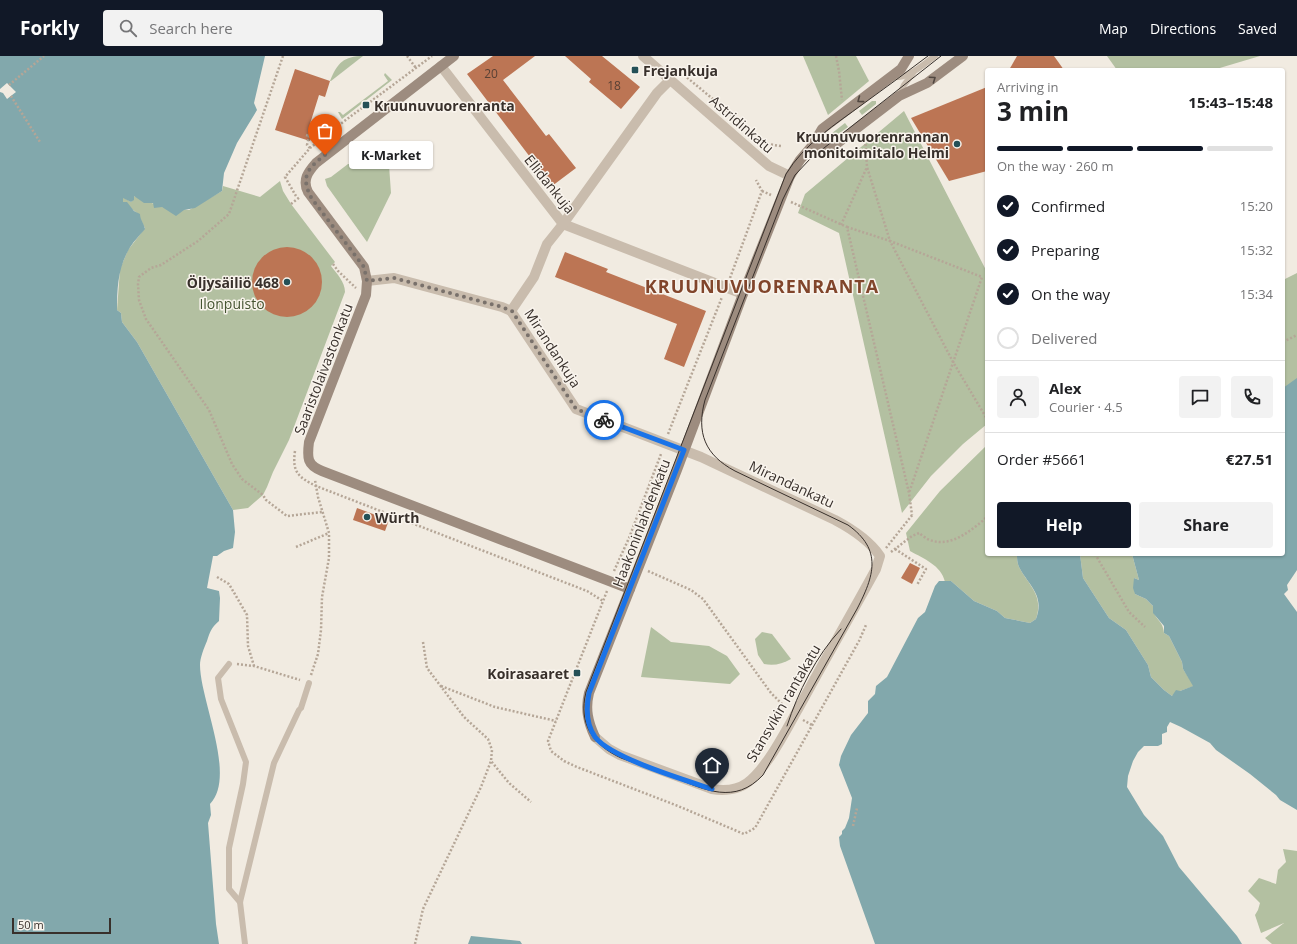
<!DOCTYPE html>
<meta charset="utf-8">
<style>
body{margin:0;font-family:"Open Sans",sans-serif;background:#f2f2f2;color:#202124;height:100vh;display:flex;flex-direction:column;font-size:15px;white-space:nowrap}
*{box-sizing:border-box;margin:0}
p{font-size:13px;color:#757577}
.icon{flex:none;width:22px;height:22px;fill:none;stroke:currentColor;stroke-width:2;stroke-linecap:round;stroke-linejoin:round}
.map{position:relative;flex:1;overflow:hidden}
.sheet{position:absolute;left:985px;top:12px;width:300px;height:488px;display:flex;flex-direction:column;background:#fff;border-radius:4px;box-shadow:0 1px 3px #0004}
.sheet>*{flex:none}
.scale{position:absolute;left:12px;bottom:10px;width:99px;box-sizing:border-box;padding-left:4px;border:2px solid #38302b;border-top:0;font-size:11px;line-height:14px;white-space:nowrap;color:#38302b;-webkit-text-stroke:3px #f9f4ed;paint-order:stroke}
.pin{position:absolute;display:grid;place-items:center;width:34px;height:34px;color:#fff;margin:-41px -17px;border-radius:50% 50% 50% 0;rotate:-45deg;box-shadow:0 0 4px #0007}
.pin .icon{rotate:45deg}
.courier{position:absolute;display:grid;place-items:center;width:40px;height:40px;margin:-20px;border:3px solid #1a73e8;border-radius:50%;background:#fff;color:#222;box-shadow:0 1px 5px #0007}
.bubble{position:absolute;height:28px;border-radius:4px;background:#fff;box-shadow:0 1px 3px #0004;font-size:13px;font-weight:700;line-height:28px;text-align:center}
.overview em{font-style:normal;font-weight:700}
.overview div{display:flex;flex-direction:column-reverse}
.overview{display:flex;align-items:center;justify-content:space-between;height:68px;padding:0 12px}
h1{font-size:26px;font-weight:700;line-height:30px}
.bar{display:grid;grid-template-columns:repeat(4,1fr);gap:6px 4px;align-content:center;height:48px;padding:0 12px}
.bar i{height:5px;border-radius:3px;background:#e0e0e0}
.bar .on{background:#111827}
.bar p{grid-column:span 4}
.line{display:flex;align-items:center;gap:10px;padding:0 12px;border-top:1px solid #e0e0e0}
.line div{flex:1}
.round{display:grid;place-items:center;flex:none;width:42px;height:42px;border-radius:4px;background:#f2f2f2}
ol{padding:0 12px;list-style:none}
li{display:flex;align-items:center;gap:12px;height:44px}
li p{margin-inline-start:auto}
li .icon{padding:4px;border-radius:50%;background:#111827;color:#fff;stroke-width:4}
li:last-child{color:#757577}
li i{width:22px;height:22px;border:2px solid #e0e0e0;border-radius:50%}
.action{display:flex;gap:8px;margin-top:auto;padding:8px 12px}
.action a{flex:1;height:46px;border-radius:4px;background:#111827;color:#fff;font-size:16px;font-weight:700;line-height:46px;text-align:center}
.action a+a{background:#f2f2f2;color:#202124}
header{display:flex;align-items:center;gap:24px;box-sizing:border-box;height:56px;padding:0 20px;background:#111827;color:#fff}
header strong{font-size:19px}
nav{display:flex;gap:22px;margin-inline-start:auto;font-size:14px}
.search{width:280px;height:36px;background:#f2f2f2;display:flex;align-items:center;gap:10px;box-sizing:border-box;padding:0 14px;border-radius:4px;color:#757577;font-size:15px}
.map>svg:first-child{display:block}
</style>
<header>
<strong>Forkly</strong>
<div class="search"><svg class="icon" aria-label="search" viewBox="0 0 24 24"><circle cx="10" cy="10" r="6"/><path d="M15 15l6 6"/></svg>Search here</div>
<nav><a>Map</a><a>Directions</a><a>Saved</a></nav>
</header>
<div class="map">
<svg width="1297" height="888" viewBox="0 0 1297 888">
<rect width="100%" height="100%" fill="#f1ebe1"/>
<g fill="#b3c0a1">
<path d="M363 0 331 25H330C337 7 344 0 363 0Z"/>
<path d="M803 0H856L869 25 828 59Z"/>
<path d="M1107 0H1260L1213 14H1117Z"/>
<path d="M385 17 392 24 342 63 338 56H340L343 59 388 25 384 19Z"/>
<path d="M872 45H876V48L862 59 859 55Z"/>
<path d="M904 55 987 216V368L963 388 931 420 902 457 839 177 798 157 805 138Z"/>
<path d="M845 67 848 71 830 84 827 83V81Z"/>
<path d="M348 108 389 109 391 137 367 186 327 130 325 123 331 121Z"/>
<path d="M280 125 283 135 291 148 335 206 331 210C337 218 345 226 345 236L289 384 273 416 267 431 263 439 248 452 233 454 137 286 122 266 121 257 117 254 120 213 128 194 145 172 137 157 123 146V141L131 146 134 143V140L162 151 189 154 222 135 223 130 260 141Z"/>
<path d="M1297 217V356L1283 365V224Z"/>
<path d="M987 389V498H1017C1017 502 1017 507 1019 511 1029 530 1044 539 1036 563L1030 567 1005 562 997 555 974 545 951 525 945 526C941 509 924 503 910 495L906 477 940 435Z"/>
<path d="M1080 498H1132L1139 524 1134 522 1135 538 1146 543 1153 550C1153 564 1163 563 1164 577L1169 580 1182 606 1183 613 1194 630 1180 635 1172 640 1164 634 1151 621 1148 609 1126 574 1109 562 1083 522Z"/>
<path d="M651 571 671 586 709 590 727 600 740 618 730 628 641 621Z"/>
<path d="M762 576 772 578 791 603C782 608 774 610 764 608L758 599 755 583Z"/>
<path d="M1283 793 1297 795V888H1272L1265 882 1284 867 1261 877 1255 859 1258 854 1260 847 1248 835 1259 822 1276 828 1278 814 1286 806Z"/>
</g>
<g fill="#82a8ac">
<path d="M0 0H265L254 47 257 54 237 87 224 117 222 135 195 152 184 154 176 160 162 151 154 152 153 147H144L134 140V144L131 146 123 142V146H127L134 155 140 158C140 164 144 167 145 173 139 180 132 187 128 195 118 213 117 233 117 254L121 257 122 266 137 286 233 454 235 476 233 492 224 495 217 500H213L207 532 219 535 220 542 219 565C211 572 210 576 207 585 204 592 200 602 200 609 200 644 237 720 210 748L211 759 208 767 216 868 219 888H0Z"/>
<path d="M1297 322V514L1287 529 1288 534 1284 538 1297 556V754L1280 744 1276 739 1250 718 1216 694 1210 687 1181 671 1170 666 1167 671V676L1162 678V688L1158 690H1144L1138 696 1133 705 1128 720 1127 731 1144 759 1163 780 1179 811 1237 880 1242 888H875L840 790 839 781 842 778V775L845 772 849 762 852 742 839 709 841 700 851 679 868 657V645L875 638 876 630 887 621 918 562 925 556 935 530 939 525H951L974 545 997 555 1005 562 1030 567 1036 563C1045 539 1029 530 1019 511 1017 507 1017 502 1017 498H1080L1083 522 1109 562 1126 574 1148 609 1151 621 1164 634 1172 640 1176 634 1180 635 1193 630 1183 613 1182 606 1169 580 1164 577V570L1153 557V550L1146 543 1135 538 1133 532 1134 522 1139 524 1132 498H1283V332Z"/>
<path d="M471 880 520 885 522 888H468Z"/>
</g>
<path fill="#f1ebe1" d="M7 27 16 36 7 43 3 37 0 36V33Z"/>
<g fill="#bc7554">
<path d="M493 0H535L503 24 546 80 549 78 576 112 552 130 467 18Z"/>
<path d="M565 0H602L640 31 621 53 589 26 591 23Z"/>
<path d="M1017 0H1054L1064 14H1009Z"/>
<path d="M295 13 330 25 325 41 319 39 310 68 316 70 310 85 275 74Z"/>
<path d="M987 31V115L949 125 911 62Z"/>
<circle cx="287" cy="226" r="35"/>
<path d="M565 196 608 213 606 216 706 255 684 311 664 303 677 268 555 221Z"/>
<path d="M357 452 389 464 385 475 353 464Z"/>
<path d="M910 507 920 512 912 528 901 522Z"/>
</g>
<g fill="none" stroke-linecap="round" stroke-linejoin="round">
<g stroke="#b5a697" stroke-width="2.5" stroke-dasharray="2 2" stroke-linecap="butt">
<path d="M283 0 229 158 198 185 161 209 151 212 139 221 138 228 139 244 146 263 209 354 232 408 242 423 263 439 266 444 287 460 322 456"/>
<path d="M407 0 416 12"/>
<path d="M836 0 839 15 842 44"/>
<path d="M684 19 767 88 781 90"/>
<path d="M9 29 44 0"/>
<path d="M11 40 40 86"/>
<path d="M306 79 309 80 314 65"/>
<path d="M865 80 867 111 890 185 982 221 909 437"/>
<path d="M310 92 307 89 309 80H326"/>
<path d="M762 135 771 139"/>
<path d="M296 140 285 121 310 92 335 72 432 0"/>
<path d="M791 146 847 171 909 437 912 459"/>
<path d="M291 148 300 141"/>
<path d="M841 169 867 111"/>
<path d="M847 171 890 185 953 306 987 363"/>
<path d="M333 208 338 215 356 232"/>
<path d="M730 222 762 135 756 124"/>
<path d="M1283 286 1297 279"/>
<path d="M668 378 722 241"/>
<path d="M295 395C292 416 298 421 316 430L587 535 603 545"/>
<path d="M296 491 329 477"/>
<path d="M886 492 913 458"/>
<path d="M895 493 926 513 917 529"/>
<path d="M891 496 912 480 919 477C922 479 926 483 930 484 951 492 972 474 987 461"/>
<path d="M1095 498 1129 556 1145 571"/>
<path d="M625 506 664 409"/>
<path d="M614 515 629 482 661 398"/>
<path d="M648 515 691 534 703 543 771 637 786 652"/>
<path d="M217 521 229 528 247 559 248 590 254 610"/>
<path d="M607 535 548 685 551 695 564 705 577 711 678 750 744 778 755 772 859 585 866 569"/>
<path d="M423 586 427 612 464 661 488 683 492 694 491 705 509 727 531 746"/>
<path d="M237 608 254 610 300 624"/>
<path d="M311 619 318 598 321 574 322 541 329 502V477L318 441 315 424"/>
<path d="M441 630 495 651 556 665"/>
<path d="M803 664 812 669"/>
<path d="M853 770 857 752"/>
<path d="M415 888 423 853 481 731 491 705"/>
</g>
<g stroke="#c9bcad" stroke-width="6">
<path d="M891 21C909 23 921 10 935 0"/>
<path d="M899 40 904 29 913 17"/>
<path d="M229 608 218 622 221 643 246 706 243 728 229 792V833L240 846"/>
<path d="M245 888 240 846 252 797 274 707 299 654 301 652 309 627"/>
</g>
<g stroke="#c9bcad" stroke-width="10">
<path d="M643 0 762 104 769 110 790 120"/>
<path d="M441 10 563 168 743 238"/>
<path d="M367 225 394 222 502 251 511 255 576 353 701 401 835 464C852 473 869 484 880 500L876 513C852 557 827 600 803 644 790 667 768 712 747 727 737 734 723 735 712 733L620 699 609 693 595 681"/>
<path d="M511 255 534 221 547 188 563 168 657 37 670 24"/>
</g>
<g stroke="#9d8c7f" stroke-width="10">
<path d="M454 0 316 107C308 116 302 124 308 136L364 211 367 225 366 239 309 386C307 402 307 409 322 415L630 533"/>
<path d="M812 90 835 89 899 40 927 27 963 0"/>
<path d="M595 681C588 666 585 653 589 637L677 414 743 238 790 120 800 104 812 90 822 73 901 13 909 0"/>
</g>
<g stroke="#38302b" stroke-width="1">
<path d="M928 0C907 16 885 32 863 48 836 68 804 88 786 118L586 636C578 668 593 689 621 702 638 708 656 715 673 721 705 734 735 749 763 719L857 553C874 520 883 494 848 469L735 415C705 399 696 377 705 344L783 143 795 119 810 103 941 0"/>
<path d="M787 670C798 636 816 600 841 573"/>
</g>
</g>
<defs><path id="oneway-chevron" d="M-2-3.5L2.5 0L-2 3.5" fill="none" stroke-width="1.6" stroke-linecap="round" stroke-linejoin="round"/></defs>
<g stroke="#514740">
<use href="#oneway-chevron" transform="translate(933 23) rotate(-35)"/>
<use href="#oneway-chevron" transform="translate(860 44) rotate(143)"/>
</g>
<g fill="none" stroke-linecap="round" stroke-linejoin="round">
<path stroke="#79716b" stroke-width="4" stroke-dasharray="0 7.2" d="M325 99C307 113 300 121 312 143L364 211 367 225 394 222 502 251 512 255 576 353 604 364"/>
<path stroke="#1a73e8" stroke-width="5" d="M604 364 684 394 589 637C586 652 586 668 595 681 611 702 685 724 712 733"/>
</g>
<g fill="#245057" stroke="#f9f4ed" stroke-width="1.5">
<rect x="631" y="10" width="8" height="8" rx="2"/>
<rect x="362" y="45" width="8" height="8" rx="2"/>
<circle cx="957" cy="88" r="4"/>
<circle cx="287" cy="226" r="4"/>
<circle cx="367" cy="461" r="4"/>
<rect x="573" y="613" width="8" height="8" rx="2"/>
</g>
<g text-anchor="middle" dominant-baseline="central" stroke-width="3" stroke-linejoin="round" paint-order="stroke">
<g font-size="12" fill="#594135">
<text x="491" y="17">20</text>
<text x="614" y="29">18</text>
</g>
<g font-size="14" font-weight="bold" fill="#38302b" stroke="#f9f4ed" text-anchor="start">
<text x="643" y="14">Frejankuja</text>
<text x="374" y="49">Kruunuvuorenranta</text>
<text x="949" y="80" text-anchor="end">Kruunuvuorenrannan<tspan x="949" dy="16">monitoimitalo Helmi</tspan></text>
<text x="279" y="226" text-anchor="end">Öljysäiliö 468</text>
<text x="375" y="461">Würth</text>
<text x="569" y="617" text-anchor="end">Koirasaaret</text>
</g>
<g font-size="14" fill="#38302b" stroke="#f9f4ed">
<text transform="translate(742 68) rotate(41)">Astridinkatu</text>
<text transform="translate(550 128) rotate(51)">Ellidankuja</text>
<text transform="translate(553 292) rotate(57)">Mirandankuja</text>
<text transform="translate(323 313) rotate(-69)">Saaristolaivastonkatu</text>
<text transform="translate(792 428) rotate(25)">Mirandankatu</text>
<text transform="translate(641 467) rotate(-69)">Haakoninlahdenkatu</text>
<text transform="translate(783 647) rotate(-60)">Stansvikin rantakatu</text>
</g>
<g font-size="14" fill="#455431" stroke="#f9f4ed">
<text x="232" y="247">Ilonpuisto</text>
</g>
<g font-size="18" font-weight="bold" letter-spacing="1" fill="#81452b" stroke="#f9f4ed">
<text x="762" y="230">KRUUNUVUORENRANTA</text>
</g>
</g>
</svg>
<div class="scale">50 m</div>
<div class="pin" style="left:325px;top:99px;background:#ea580c"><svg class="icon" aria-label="bag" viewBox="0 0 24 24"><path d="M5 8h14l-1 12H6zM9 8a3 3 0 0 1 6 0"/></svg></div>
<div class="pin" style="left:712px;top:733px;background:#1f2937"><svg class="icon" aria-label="home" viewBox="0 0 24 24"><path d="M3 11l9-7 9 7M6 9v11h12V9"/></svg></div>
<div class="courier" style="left:604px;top:364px"><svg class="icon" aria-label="bike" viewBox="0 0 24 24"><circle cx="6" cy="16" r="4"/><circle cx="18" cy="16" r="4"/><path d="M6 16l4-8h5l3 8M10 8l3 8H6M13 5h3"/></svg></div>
<div class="bubble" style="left:349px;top:85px;width:84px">K-Market</div>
<section class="sheet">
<div class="overview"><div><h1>3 min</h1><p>Arriving in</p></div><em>15:43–15:48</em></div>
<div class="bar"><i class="on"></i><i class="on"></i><i class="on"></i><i></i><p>On the way · 260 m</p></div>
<ol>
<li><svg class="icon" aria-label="check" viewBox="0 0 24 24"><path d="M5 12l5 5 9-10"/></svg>Confirmed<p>15:20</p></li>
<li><svg class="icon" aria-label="check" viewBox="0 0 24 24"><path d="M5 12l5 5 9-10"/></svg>Preparing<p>15:32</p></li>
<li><svg class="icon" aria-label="check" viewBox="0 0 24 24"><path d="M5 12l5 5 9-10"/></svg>On the way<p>15:34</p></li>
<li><i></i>Delivered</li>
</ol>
<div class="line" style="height:72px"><a class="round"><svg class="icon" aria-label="person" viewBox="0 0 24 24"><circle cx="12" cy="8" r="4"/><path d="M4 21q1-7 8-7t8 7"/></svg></a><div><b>Alex</b><p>Courier · 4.5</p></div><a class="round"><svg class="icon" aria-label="chat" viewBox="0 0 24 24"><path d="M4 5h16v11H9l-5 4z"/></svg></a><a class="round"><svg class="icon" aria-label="phone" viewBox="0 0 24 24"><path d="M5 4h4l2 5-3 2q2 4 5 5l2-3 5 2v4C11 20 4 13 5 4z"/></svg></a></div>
<div class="line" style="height:52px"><div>Order #5661</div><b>€27.51</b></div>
<div class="action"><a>Help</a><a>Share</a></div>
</section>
</div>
